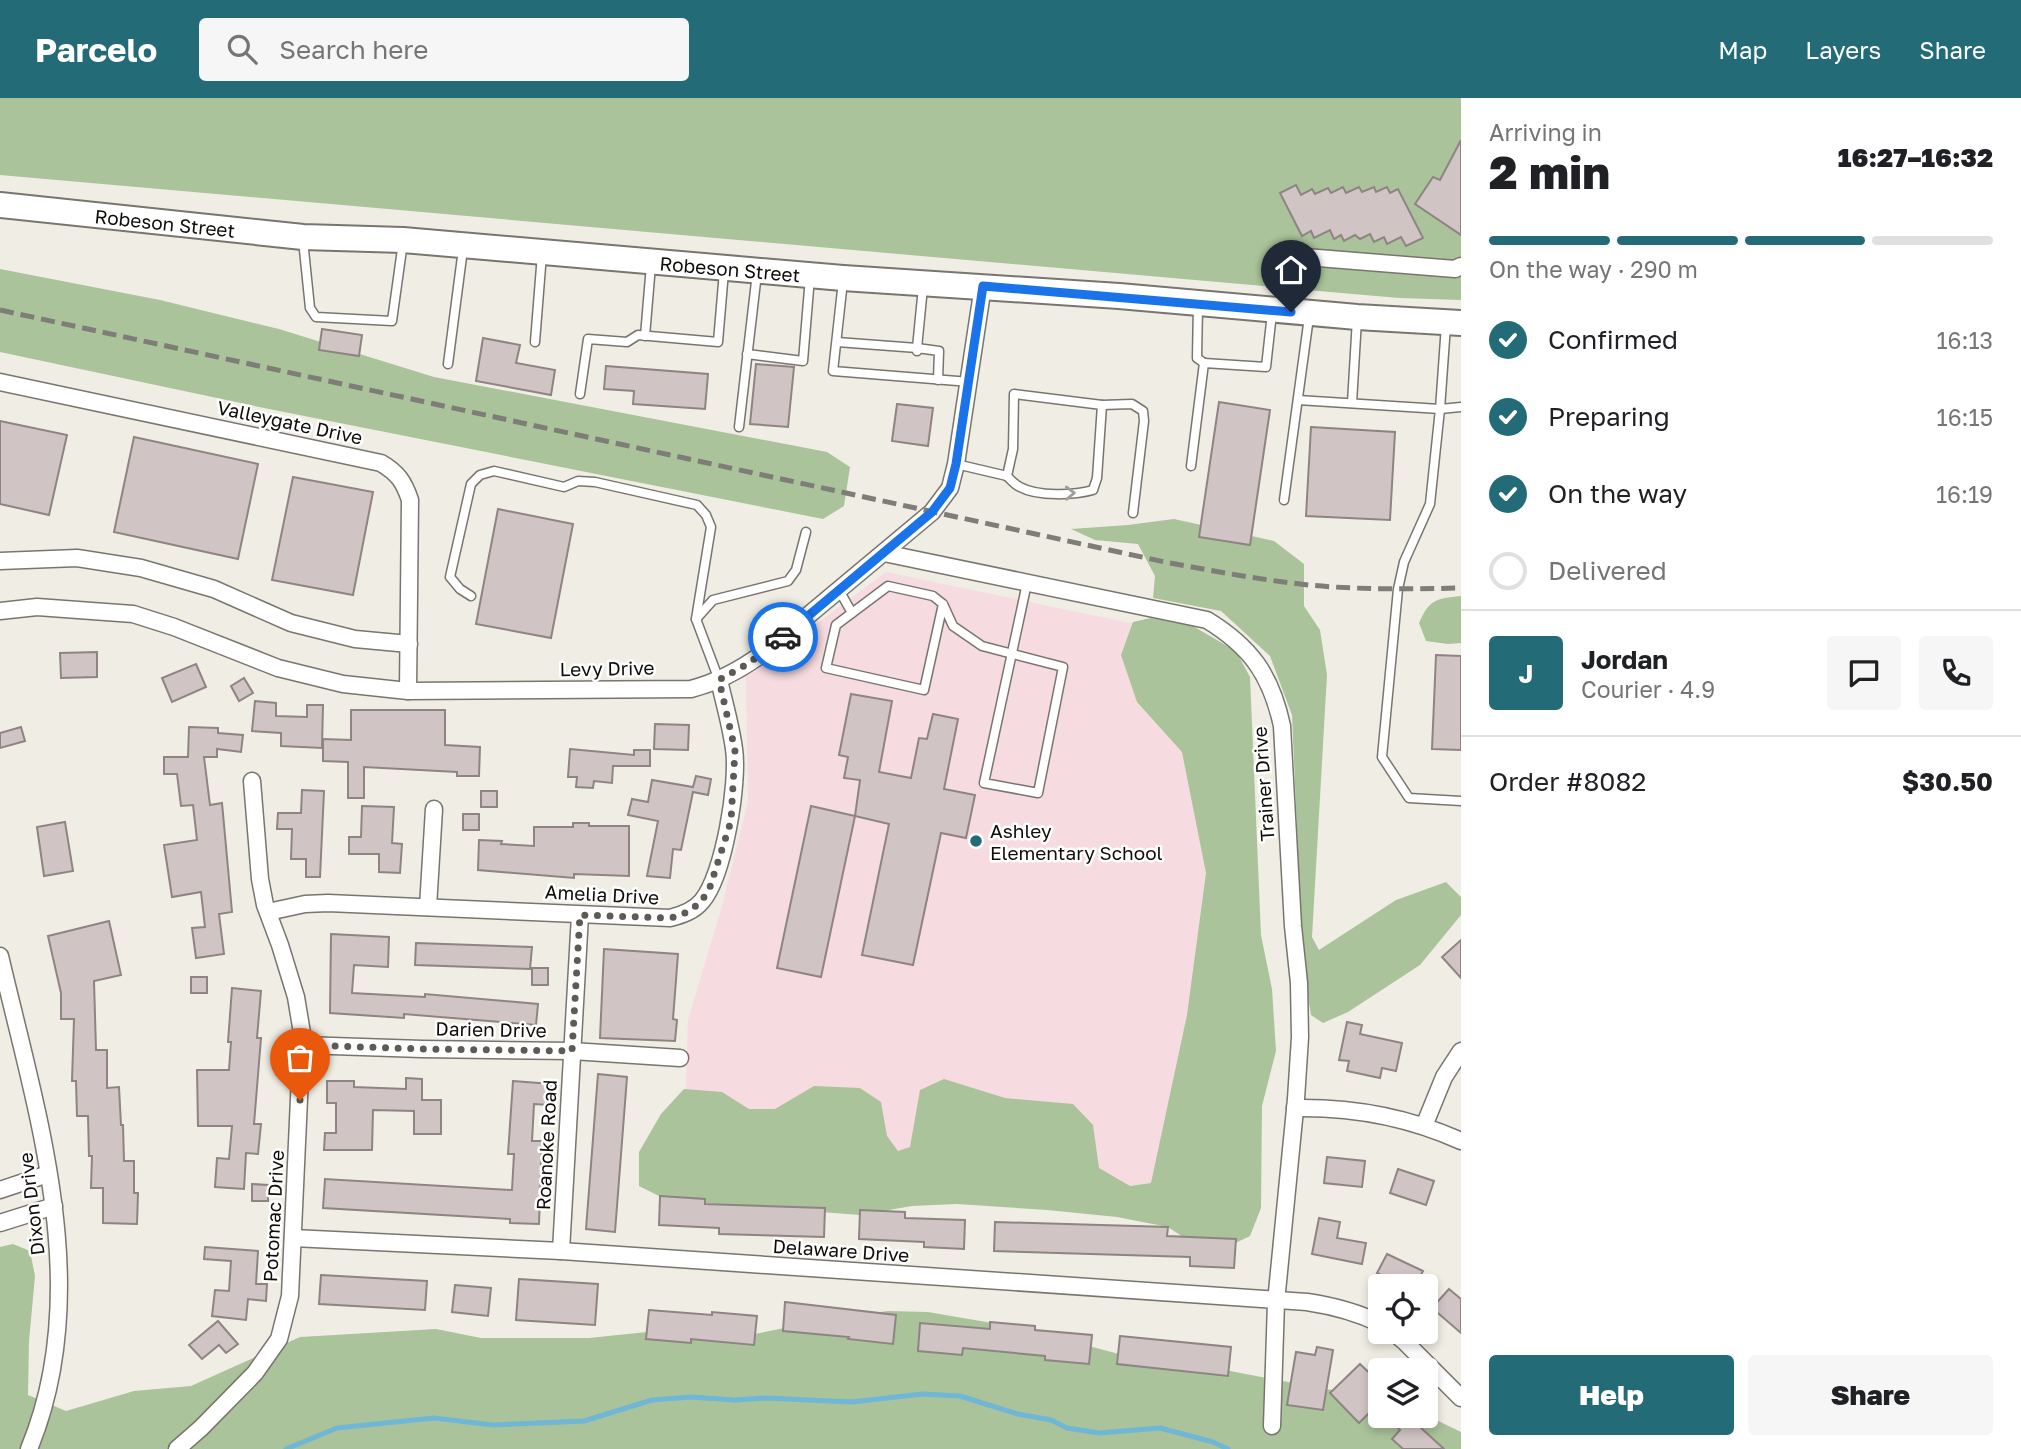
<!DOCTYPE html>
<meta charset="utf-8">
<style>
body{margin:0;font-family:"Golos Text",sans-serif;background:#f6f6f6;color:#202124;height:100vh;display:flex;flex-direction:column;font-size:26px;white-space:nowrap}
*{box-sizing:border-box;margin:0}
p{font-size:23px;color:#757577}
.icon{flex:none;width:38px;height:38px;fill:none;stroke:currentColor;stroke-width:2;stroke-linecap:round;stroke-linejoin:round}
.map{position:relative;flex:1;overflow:hidden}
.details{display:flex;flex-direction:column;background:#fff;width:560px}
.details>*{flex:none}
.buttons{position:absolute;left:1368px;top:1176px;display:grid;gap:14px}
.buttons a{display:grid;place-items:center;width:70px;height:70px;border-radius:7px;background:#fff;box-shadow:0 4px 10px #0003;font-size:35px}
.pin{position:absolute;display:grid;place-items:center;width:60px;height:60px;color:#fff;margin:-72px -30px;border-radius:50% 50% 50% 0;rotate:-45deg;box-shadow:0 0 7px #0007}
.pin .icon{rotate:45deg}
.courier{position:absolute;display:grid;place-items:center;width:70px;height:70px;margin:-35px;border:5px solid #1a73e8;border-radius:50%;background:#fff;color:#222;box-shadow:0 2px 9px #0007}
.headline em{font-style:normal;font-weight:800}
.headline div{display:flex;flex-direction:column-reverse}
.headline{display:flex;align-items:center;justify-content:space-between;height:119px;padding:0 28px}
h1{font-size:46px;font-weight:800;line-height:52px}
.bar{display:grid;grid-template-columns:repeat(4,1fr);gap:10px 7px;align-content:center;height:84px;padding:0 28px}
.bar i{height:9px;border-radius:5px;background:#e0e0e0}
.bar .on{background:#236c77}
.bar p{grid-column:span 4}
.line{display:flex;align-items:center;gap:18px;padding:0 28px;border-top:2px solid #e0e0e0}
.line div{flex:1}
.round{display:grid;place-items:center;flex:none;width:74px;height:74px;border-radius:7px;background:#f6f6f6}
ol{padding:0 28px;list-style:none}
li{display:flex;align-items:center;gap:21px;height:77px}
li p{margin-inline-start:auto}
li .icon{padding:7px;border-radius:50%;background:#236c77;color:#fff;stroke-width:4}
li:last-child{color:#757577}
li i{width:38px;height:38px;border:4px solid #e0e0e0;border-radius:50%}
.button{display:flex;gap:14px;margin-top:auto;padding:14px 28px}
.button a{flex:1;height:80px;border-radius:7px;background:#236c77;color:#fff;font-size:28px;font-weight:800;line-height:80px;text-align:center}
.button a+a{background:#f6f6f6;color:#202124}
header{display:flex;align-items:center;gap:42px;box-sizing:border-box;height:98px;padding:0 35px;background:#236c77;color:#fff}
header strong{font-size:33px}
nav{display:flex;gap:38px;margin-inline-start:auto;font-size:24px}
.search{width:490px;height:63px;background:#f6f6f6;display:flex;align-items:center;gap:18px;box-sizing:border-box;padding:0 24px;border-radius:7px;color:#757577;font-size:26px}
main{display:flex;flex:1;min-height:0}
.map>svg:first-child{display:block}
</style>
<header>
<strong>Parcelo</strong>
<div class="search"><svg class="icon" aria-label="search" viewBox="0 0 24 24"><circle cx="10" cy="10" r="6"/><path d="M15 15l6 6"/></svg>Search here</div>
<nav><a>Map</a><a>Layers</a><a>Share</a></nav>
</header>
<main>
<div class="map">
<svg width="1461" height="1351" viewBox="0 0 1461 1351">
<rect width="100%" height="100%" fill="#f0ede4"/>
<path fill="#f6dbe0" d="M886 474 1154 530 1213 781 1174 1061 1151 1085 1130 1088 684 1051 688 922 722 808 748 704 746 579Z"/>
<g fill="#aac39a">
<path d="M0 0H1461V202L1399 200 0 77Z"/>
<path d="M0 171 160 202 279 231 434 279 827 354 850 369 844 408 823 421 259 309 0 254Z"/>
<path d="M1174 421 1274 443 1304 466V508L1320 532 1327 577 1312 839 1319 852 1396 802 1446 784 1461 799V817L1420 867 1348 914 1323 925 1311 917 1303 870 1292 617 1270 558 1221 513 1153 500 1155 478 1138 446 1095 442 1071 431 1128 427Z"/>
<path d="M1461 498V545L1448 546 1426 543 1419 525C1430 501 1435 501 1461 498Z"/>
<path d="M1151 520 1191 527 1236 553 1250 579 1261 837 1272 891 1276 953 1262 1008 1261 1110 1250 1138 1229 1148 1192 1145 1168 1129 1117 1119 1047 1112 957 1106 912 1108 860 1117 667 1102 639 1088V1054L661 1016 684 991 722 994 749 1011H775L814 988 860 990 881 1004 887 1038 898 1053 910 1049 920 992 944 981 1005 1000 1073 1006 1093 1027 1099 1070 1130 1088 1151 1085 1187 917 1206 775 1182 654 1137 604 1121 557 1133 524Z"/>
<path d="M13 1146 30 1153 35 1178 29 1243 28 1297 66 1313 134 1293 191 1288 300 1239 436 1231 481 1240H589L647 1234 755 1236 839 1219 888 1213 928 1214 1021 1230 1119 1256 1167 1261 1325 1291 1381 1298V1318L1426 1317 1461 1334V1351H0V1149Z"/>
</g>
<g fill="none" stroke-linecap="round" stroke-linejoin="round">
<path stroke="#70b6d6" stroke-width="5" d="M286 1351 337 1330 434 1320 493 1327 584 1323 652 1302 691 1299 735 1302 766 1300 852 1304 922 1296 960 1298 1018 1316 1051 1322 1067 1330 1099 1335 1160 1330 1213 1344 1228 1351"/>
</g>
<g fill="#d0c5c4" stroke="#8e8483" stroke-width="2">
<path d="M1461 42V137L1415 106 1433 79 1440 82Z"/>
<path d="M1296 87 1301 97 1312 91 1315 96 1328 90 1331 95 1343 89 1346 95 1359 89 1362 94 1374 89 1376 94 1387 89 1390 95 1398 91 1423 140 1406 148 1401 139 1387 146 1384 139 1374 144 1370 136 1360 141 1355 137 1344 143 1341 137 1334 141 1330 132 1314 140 1311 133 1302 138 1280 95Z"/>
<path d="M322 231 362 237 359 258 319 252Z"/>
<path d="M483 240 520 247 516 265 555 272 551 297 476 283Z"/>
<path d="M756 266 794 269 788 329 750 326Z"/>
<path d="M606 268 708 276 705 311 633 306 634 293 604 291Z"/>
<path d="M1219 304 1270 312 1250 447 1199 439Z"/>
<path d="M897 306 933 310 928 348 892 343Z"/>
<path d="M0 323 67 337 49 417 0 406Z"/>
<path d="M1311 329 1395 334 1390 422 1306 418Z"/>
<path d="M134 339 258 366 238 461 114 434Z"/>
<path d="M293 379 373 394 353 497 272 482Z"/>
<path d="M498 411 573 426 551 540 476 526Z"/>
<path d="M97 554V579L61 580 60 555Z"/>
<path d="M1436 557 1461 558V652L1432 651Z"/>
<path d="M196 566 206 589 172 604 162 580Z"/>
<path d="M244 580 253 595 239 603 231 588Z"/>
<path d="M851 596 892 603 879 674 911 680 919 640 927 641 933 616 958 621 944 691 975 697 966 740 941 735 913 867 862 857 889 726 855 718 860 682 844 680 848 659 839 657Z"/>
<path d="M255 603 276 605V618L307 619V607H323L322 650 281 648V635L252 633Z"/>
<path d="M351 612H445V647L480 649 479 678H457V674L364 669V700H348V664L323 663V641L351 642Z"/>
<path d="M655 626 689 627 688 652 654 651Z"/>
<path d="M21 629 25 643 0 650V635Z"/>
<path d="M189 629 218 630V635L243 637 241 654 217 651V659H204L210 707 222 705 232 814 219 816 224 856 196 860 192 830 205 829 201 794 172 799 164 747 197 742 193 707 181 708 177 676H164V659H188Z"/>
<path d="M570 651 634 657V652H650V668H613L612 685 594 683 593 690 576 689 577 679H568Z"/>
<path d="M696 678 711 681 708 697 693 694 681 752 673 751 670 780 647 778 658 723 628 717 632 701 648 704 652 682 693 689Z"/>
<path d="M302 692 324 693 320 779H306V761H291L292 731H277L278 715H301Z"/>
<rect x="481" y="693" width="16" height="16"/>
<path d="M362 708 394 709 392 745 402 746 400 775 379 774V756H349V739H361Z"/>
<path d="M811 708 855 718 821 879 777 870Z"/>
<rect x="463" y="716" width="16" height="16"/>
<path d="M65 724 73 773 44 778 37 729Z"/>
<path d="M573 725H589V728H629V778L574 776V780L478 772 479 742 502 743 501 746 534 748V729H573Z"/>
<path d="M109 823 121 877 94 883 96 952H107V990L119 989 121 1027H123L124 1063H134V1095H138L137 1126 103 1125V1090H91L92 1058H89L88 1018H77L76 983H72L74 921H61V895L48 838Z"/>
<path d="M331 836 389 839 388 869 354 867 352 895 425 899V896L538 906 536 927 404 916V920L330 915Z"/>
<path d="M1461 842V880L1442 859Z"/>
<path d="M416 845 532 849 530 871 415 867Z"/>
<path d="M604 851 678 856 673 921 677 922 675 943 600 940Z"/>
<rect x="532" y="870" width="16" height="17"/>
<rect x="191" y="879" width="16" height="16"/>
<path d="M232 890 261 893 257 940H261L254 1026H261L258 1056 246 1055 244 1091 215 1089 217 1060 229 1061 232 1028H198L197 972H229L231 944H228Z"/>
<path d="M1347 924 1362 927 1360 936 1402 945 1396 973 1382 970 1380 980 1347 973 1349 963 1339 962Z"/>
<path d="M598 976 627 979 615 1134 586 1131Z"/>
<path d="M406 980 422 981V1002H441V1036H414V1013L373 1012 372 1052H324L325 1035H336V1005H327V983H354V989L406 991Z"/>
<path d="M513 983 551 986 549 1007 534 1006 532 1043H542L539 1126 510 1125V1121L323 1110 325 1081 512 1092 514 1056H508Z"/>
<path d="M1327 1059 1365 1063 1362 1089 1324 1085Z"/>
<path d="M1398 1071 1434 1083 1426 1107 1390 1095Z"/>
<path d="M252 1086 268 1087V1103H252Z"/>
<path d="M660 1098 705 1101V1106L825 1110 824 1139 719 1136V1130L659 1127Z"/>
<path d="M860 1112 905 1114V1120L965 1122 964 1151 924 1149V1144L859 1141Z"/>
<path d="M1319 1120 1340 1124 1337 1140 1366 1145 1362 1166 1312 1156Z"/>
<path d="M995 1124 1168 1129 1167 1138 1236 1141 1234 1170 1190 1168V1159L994 1153Z"/>
<path d="M205 1149 258 1153 256 1186H267L266 1203 248 1201 246 1222 212 1218 215 1192 229 1193 231 1163 204 1161Z"/>
<path d="M1387 1156 1423 1173 1415 1188H1403L1377 1175Z"/>
<path d="M321 1177 427 1183 425 1212 319 1206Z"/>
<path d="M519 1181 598 1186 595 1227 516 1222Z"/>
<path d="M455 1187 491 1190 488 1218 452 1214Z"/>
<path d="M1449 1191 1461 1201V1235L1432 1210Z"/>
<path d="M785 1204 896 1217 893 1246 848 1241 849 1239 783 1233Z"/>
<path d="M649 1212 712 1217V1214L757 1218 754 1247 691 1241V1245L646 1241Z"/>
<path d="M218 1223 238 1246 226 1255 219 1247 202 1261 189 1247Z"/>
<path d="M990 1224 1035 1228V1232L1092 1237 1089 1266 1045 1262V1258L963 1250 962 1257 918 1253 920 1225 990 1231Z"/>
<path d="M1120 1238 1231 1249 1228 1278 1117 1266Z"/>
<path d="M1317 1249 1333 1252 1323 1312 1287 1307 1296 1254 1315 1257Z"/>
<path d="M1360 1266 1381 1286V1303L1359 1325 1330 1295Z"/>
<path d="M1399 1318H1408L1444 1351H1403L1392 1341 1400 1332 1393 1325Z"/>
</g>
<g fill="none" stroke-linecap="round" stroke-linejoin="round">
<defs>
<g id="lane">
<path d="M303 142 310 210 316 219 392 223 403 144"/>
<path d="M843 183 833 273 970 284"/>
<path d="M1198 208 1197 260 1204 265"/>
<path d="M1446 227 1440 311 1461 309"/>
<path d="M645 238 651 167"/>
<path d="M535 244 542 156"/>
<path d="M837 244 917 250 923 189"/>
<path d="M917 253V250L939 253 938 282"/>
<path d="M747 256 803 263 810 179"/>
<path d="M448 266 463 151"/>
<path d="M580 296 588 241 627 244 638 237 718 244 724 173"/>
<path d="M1298 302 1440 311 1430 406 1404 464 1398 491 1382 659 1409 700 1461 703"/>
<path d="M1352 305 1357 221"/>
<path d="M739 329 757 175"/>
<path d="M956 366 1007 378 1013 351 1014 296 1102 307 1132 306 1143 313 1144 323 1133 415"/>
<path d="M1191 368 1204 265 1266 269 1272 215"/>
<path d="M1007 378C1011 382 1015 387 1020 389 1038 399 1075 397 1093 392L1097 380 1102 307"/>
<path d="M1284 402 1309 219"/>
<path d="M839 492 852 515"/>
<path d="M471 498 460 491 450 479 471 386 480 377 494 373 564 389 578 383 595 384 697 407 706 417 711 429 696 521 719 582"/>
<path d="M943 506 924 592 826 570 836 527 888 488 933 498 943 506 953 528 982 548 1063 569 1038 695 984 685 1027 485"/>
<path d="M696 521 713 502 788 483 796 472 806 434"/>
</g>
<g id="street">
<path d="M1293 158 1455 171 1461 168"/>
<path d="M0 284 381 365C398 375 404 384 410 402L408 593"/>
<path d="M884 455 1207 522C1251 549 1271 577 1282 628L1293 828 1299 885 1300 939 1296 1001 1276 1204 1272 1328"/>
<path d="M0 463 77 460 141 470 214 491 291 525 355 541 409 546"/>
<path d="M0 513 37 509 133 516 174 529 278 570 343 586 408 593 691 591C718 584 740 572 762 556L932 414 950 390 956 366 983 188"/>
<path d="M428 809 434 711"/>
<path d="M268 814 305 806 328 805 670 820C682 817 694 813 702 803 724 777 739 684 734 651 731 628 724 604 719 582"/>
<path d="M0 858C37 1017 95 1192 29 1351"/>
<path d="M302 947 422 951 572 953 680 960"/>
<path d="M1295 1010C1353 1009 1408 1019 1461 1043"/>
<path d="M1424 1028 1444 979 1461 953"/>
<path d="M0 1092 48 1076"/>
<path d="M0 1125 54 1108"/>
<path d="M293 1140 561 1153 1307 1204C1334 1208 1357 1214 1381 1226"/>
<path d="M561 1153 580 817"/>
<path d="M1393 1234 1405 1244 1461 1300"/>
<path d="M177 1351 201 1330 255 1275 279 1241 290 1198 302 935 296 899 280 847 265 807 260 781 252 683"/>
</g>
<g id="primary">
<path id="s1" d="M0 107 303 139 403 142 843 180 1119 198 1357 219 1461 225"/>
</g>
</defs>
<use href="#lane" stroke="#78756e" stroke-width="11"/>
<use href="#street" stroke="#78756e" stroke-width="19"/>
<use href="#primary" stroke="#78756e" stroke-width="28"/>
<use href="#lane" stroke="#fff" stroke-width="8"/>
<use href="#street" stroke="#fff" stroke-width="16"/>
<use href="#primary" stroke="#fff" stroke-width="24"/>
<path stroke="#7f7d77" stroke-width="5" stroke-dasharray="14 7" stroke-linecap="butt" d="M0 212 1165 464C1213 473 1261 482 1309 487 1360 492 1411 491 1461 490"/>
</g>
<defs><path id="oneway-chevron" d="M-2-3.5L2.5 0L-2 3.5" fill="none" stroke-width="1.6" stroke-linecap="round" stroke-linejoin="round" transform="scale(1.75)"/></defs>
<use stroke="#9f9e9d" href="#oneway-chevron" transform="translate(1070 395) rotate(-2)"/>
<g fill="none" stroke-linecap="round" stroke-linejoin="round">
<path stroke="#5d5b56" stroke-width="7" stroke-dasharray="0 12.6" d="M300 1002 302 947 422 951 572 953 580 817 670 820C688 816 699 808 709 792L731 723 735 652 719 582 749 565 783 539"/>
<path stroke="#1a73e8" stroke-width="9" d="M783 539 932 414 950 390 956 366 983 188 1291 214"/>
</g>
<circle fill="#236c77" stroke="#fff" stroke-width="2.5" cx="976" cy="743" r="7"/>
<g text-anchor="middle" dominant-baseline="central" stroke-width="5" stroke-linejoin="round" paint-order="stroke">
<g font-size="19" fill="#0e0d0a" stroke="#fff">
<text stroke="none"><textPath href="#s1" startOffset="166">Robeson Street</textPath></text>
<text stroke="none"><textPath href="#s1" startOffset="733">Robeson Street</textPath></text>
<text transform="translate(290 324) rotate(12)">Valleygate Drive</text>
<text transform="translate(607 570) rotate(-1)">Levy Drive</text>
<text transform="translate(1263 686) rotate(-94)">Trainer Drive</text>
<text transform="translate(602 796) rotate(3)">Amelia Drive</text>
<text transform="translate(491 931) rotate(1)">Darien Drive</text>
<text transform="translate(546 1047) rotate(-87)">Roanoke Road</text>
<text transform="translate(31 1106) rotate(-97)">Dixon Drive</text>
<text transform="translate(273 1118) rotate(-87)">Potomac Drive</text>
<text transform="translate(841 1152) rotate(4)">Delaware Drive</text>
</g>
<g font-size="19" fill="#0e0d0a" stroke="#fff" text-anchor="start">
<text x="990" y="732">Ashley<tspan x="990" dy="22">Elementary School</tspan></text>
</g>
</g>
</svg>
<div class="buttons">
<a><svg class="icon" aria-label="locate" viewBox="0 0 24 24"><circle cx="12" cy="12" r="6"/><path d="M12 2v4M12 18v4M2 12h4M18 12h4"/></svg></a>
<a><svg class="icon" aria-label="layers" viewBox="0 0 24 24"><path d="M12 4l9 5-9 5-9-5zM3 14l9 5 9-5"/></svg></a>
</div>
<div class="pin" style="left:300px;top:1002px;background:#ea580c"><svg class="icon" aria-label="bag" viewBox="0 0 24 24"><path d="M5 8h14l-1 12H6zM9 8a3 3 0 0 1 6 0"/></svg></div>
<div class="pin" style="left:1291px;top:214px;background:#1f2937"><svg class="icon" aria-label="home" viewBox="0 0 24 24"><path d="M3 11l9-7 9 7M6 9v11h12V9"/></svg></div>
<div class="courier" style="left:783px;top:539px"><svg class="icon" aria-label="car" viewBox="0 0 24 24"><path d="M5 17H2v-5l4-1 3-4h7l3 4 3 1v5h-3M9 17h6M6 11h13"/><circle cx="7" cy="17" r="2"/><circle cx="17" cy="17" r="2"/></svg></div>
</div>
<section class="details">
<div class="headline"><div><h1>2 min</h1><p>Arriving in</p></div><em>16:27–16:32</em></div>
<div class="bar"><i class="on"></i><i class="on"></i><i class="on"></i><i></i><p>On the way · 290 m</p></div>
<ol>
<li><svg class="icon" aria-label="check" viewBox="0 0 24 24"><path d="M5 12l5 5 9-10"/></svg>Confirmed<p>16:13</p></li>
<li><svg class="icon" aria-label="check" viewBox="0 0 24 24"><path d="M5 12l5 5 9-10"/></svg>Preparing<p>16:15</p></li>
<li><svg class="icon" aria-label="check" viewBox="0 0 24 24"><path d="M5 12l5 5 9-10"/></svg>On the way<p>16:19</p></li>
<li><i></i>Delivered</li>
</ol>
<div class="line" style="height:126px"><b class="round" style="background:#236c77;color:#fff">J</b><div><b>Jordan</b><p>Courier · 4.9</p></div><a class="round"><svg class="icon" aria-label="chat" viewBox="0 0 24 24"><path d="M4 5h16v11H9l-5 4z"/></svg></a><a class="round"><svg class="icon" aria-label="phone" viewBox="0 0 24 24"><path d="M5 4h4l2 5-3 2q2 4 5 5l2-3 5 2v4C11 20 4 13 5 4z"/></svg></a></div>
<div class="line" style="height:91px"><div>Order #8082</div><b>$30.50</b></div>
<div class="button"><a>Help</a><a>Share</a></div>
</section>
</main>
